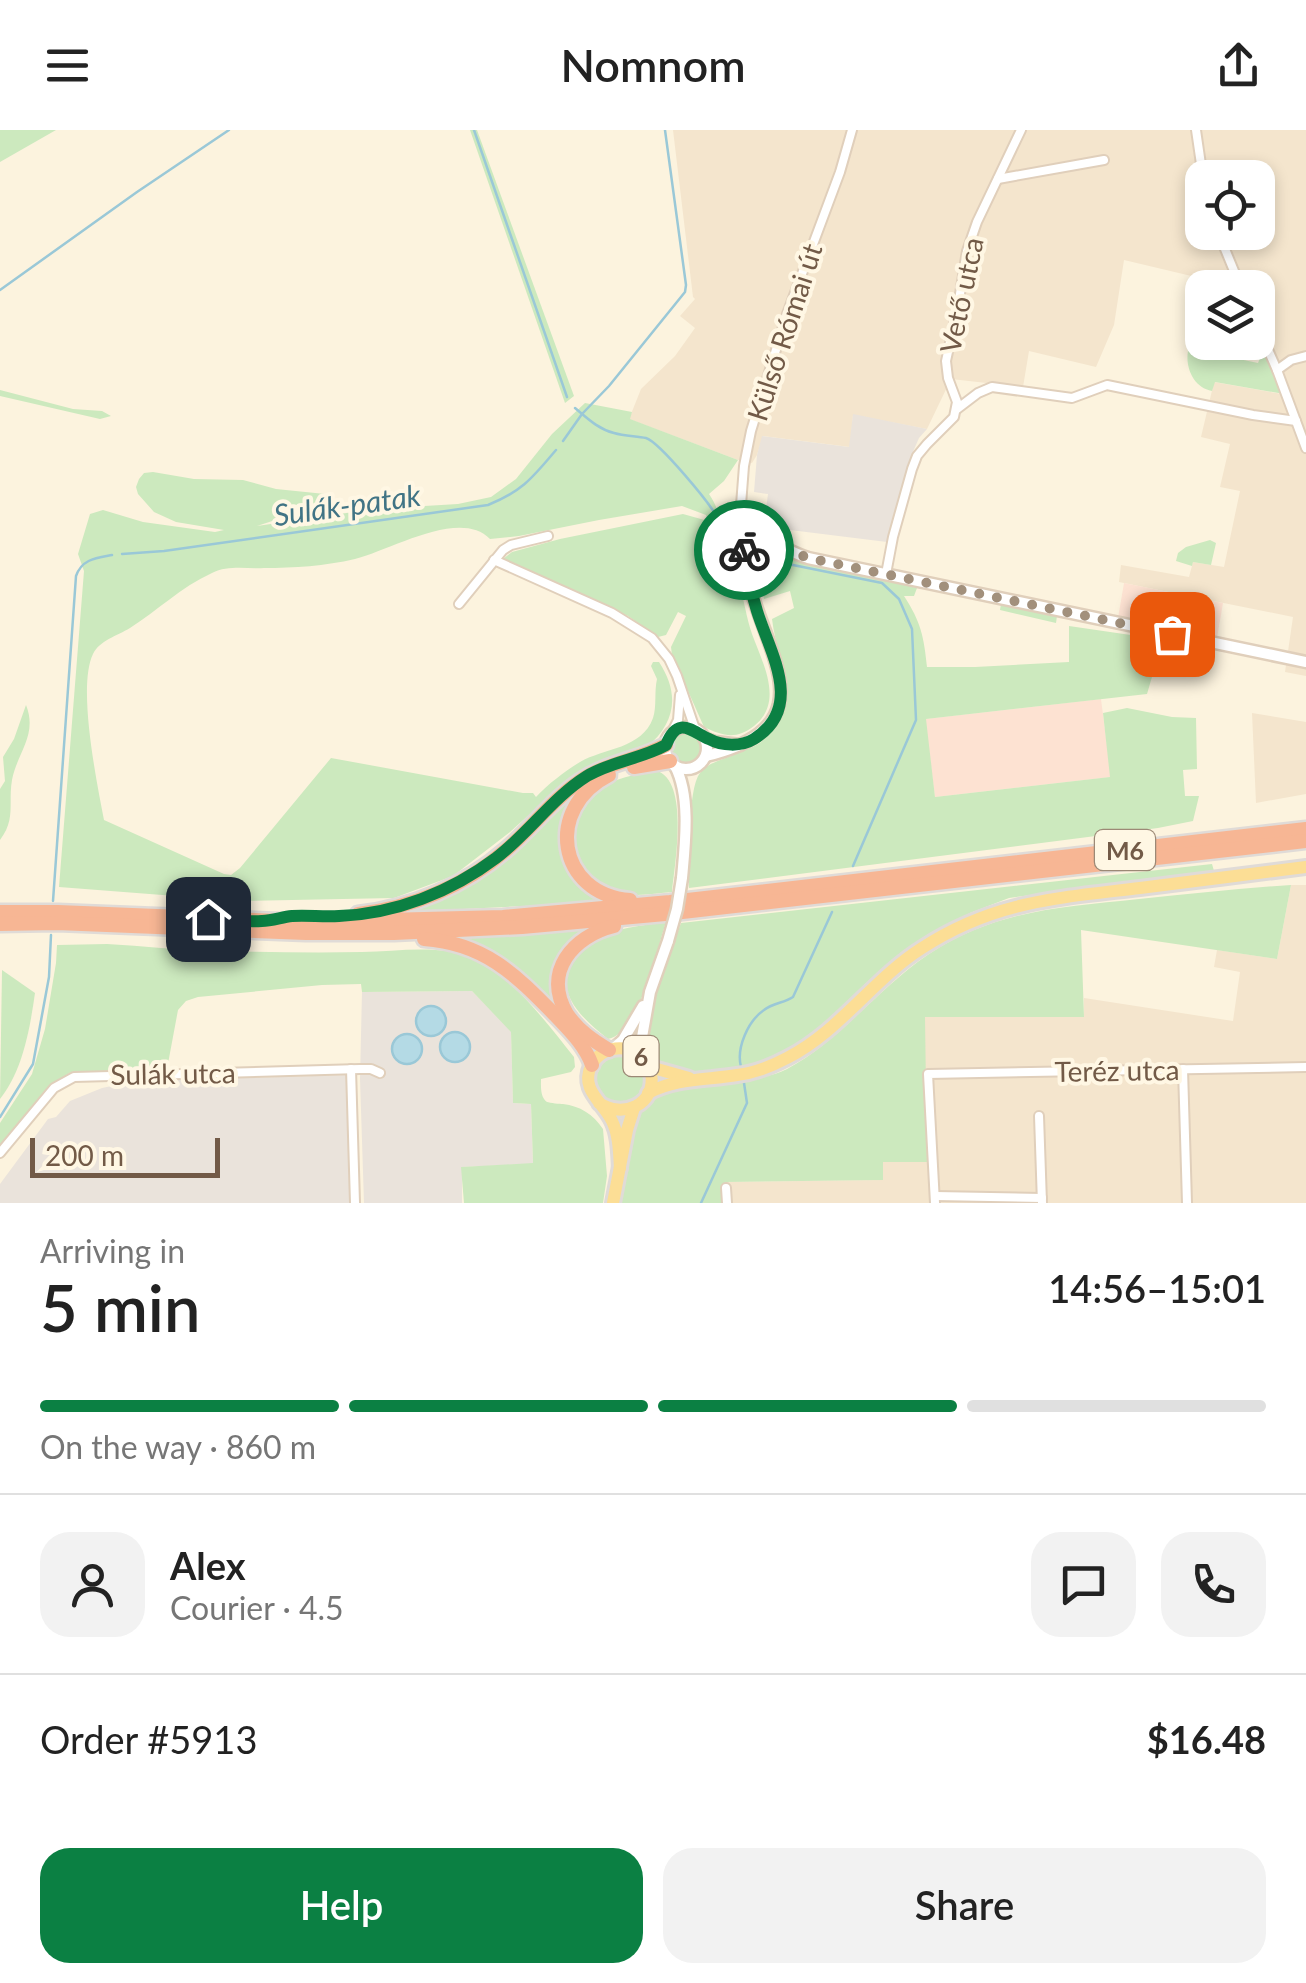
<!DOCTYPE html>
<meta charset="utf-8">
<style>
body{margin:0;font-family:Lato,sans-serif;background:#f2f2f2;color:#222;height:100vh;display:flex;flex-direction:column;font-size:38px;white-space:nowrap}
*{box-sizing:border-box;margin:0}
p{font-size:32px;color:#767676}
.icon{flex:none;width:55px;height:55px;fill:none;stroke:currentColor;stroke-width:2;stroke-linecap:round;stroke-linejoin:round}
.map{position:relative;height:1073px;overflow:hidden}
.drawer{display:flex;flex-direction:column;background:#fff;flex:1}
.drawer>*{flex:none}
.tools{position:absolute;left:1185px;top:30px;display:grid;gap:20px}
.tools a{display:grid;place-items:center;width:90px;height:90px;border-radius:20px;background:#fff;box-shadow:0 5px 15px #0003;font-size:50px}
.scale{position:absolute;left:30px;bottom:25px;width:190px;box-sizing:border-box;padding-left:10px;border:5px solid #725a47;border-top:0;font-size:28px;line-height:35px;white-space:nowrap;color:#725a47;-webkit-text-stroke:8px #fff7e4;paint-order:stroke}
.pin{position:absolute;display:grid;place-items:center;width:85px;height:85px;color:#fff;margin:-42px;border-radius:20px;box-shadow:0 5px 15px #0006}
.courier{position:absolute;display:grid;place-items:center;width:100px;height:100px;margin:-50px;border:8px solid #0b8043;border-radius:50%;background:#fff;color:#222;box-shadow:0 2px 12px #0007}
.head em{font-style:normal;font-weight:600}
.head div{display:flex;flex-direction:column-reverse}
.head{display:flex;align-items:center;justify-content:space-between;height:170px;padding:0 40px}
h1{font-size:65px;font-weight:600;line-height:75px}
.bar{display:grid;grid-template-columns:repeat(4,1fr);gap:15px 10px;align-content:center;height:120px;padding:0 40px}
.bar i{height:12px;border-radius:8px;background:#e0e0e0}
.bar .on{background:#0b8043}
.bar p{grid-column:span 4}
.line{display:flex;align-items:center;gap:25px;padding:0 40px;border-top:2px solid #e0e0e0}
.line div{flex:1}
.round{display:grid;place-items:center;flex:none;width:105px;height:105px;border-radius:30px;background:#f2f2f2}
.button{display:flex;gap:20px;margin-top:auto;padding:20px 40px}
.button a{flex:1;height:115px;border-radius:30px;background:#0b8043;color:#fff;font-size:40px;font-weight:600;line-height:115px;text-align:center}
.button a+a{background:#f2f2f2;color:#222}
header{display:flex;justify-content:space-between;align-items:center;height:130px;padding:0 40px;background:#fff;font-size:45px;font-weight:600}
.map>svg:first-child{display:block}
</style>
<header><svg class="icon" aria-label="menu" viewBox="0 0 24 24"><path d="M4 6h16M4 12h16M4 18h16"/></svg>Nomnom<svg class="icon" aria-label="share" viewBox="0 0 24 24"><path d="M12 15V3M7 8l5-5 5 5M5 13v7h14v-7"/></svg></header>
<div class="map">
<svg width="1306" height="1073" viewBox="0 0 1306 1073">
<rect width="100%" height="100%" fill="#fcf3de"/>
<g fill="#f4e5cd" fill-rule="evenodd">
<path d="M673 0H1306V546L1285 542 1293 487 1119 452 1121 435 1189 447 1193 432 1224 437 1240 361 1220 357 1230 314 1201 307 1214 252 1282 264 1258 203V158H1202V199L1192 197 1204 149 1124 130 1114 195 1096 237 1029 221 1023 257 951 249 927 299 853 285 850 317 763 306 757 325 752 333 738 330 629 289 641 259 675 226 695 198 680 186 695 169 693 167ZM1202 48H1258V102H1202Z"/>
<path d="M1252 583 1306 592V664L1256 673Z"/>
<path d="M1291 755H1306V1073H725L724 1052 882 1050V1032L925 887H1084V868L1233 891 1240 842 1214 837 1217 820 1277 829Z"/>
</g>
<g fill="#fde2d2">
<path d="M1124 453 1223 473 1217 508 1118 488Z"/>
<path d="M1101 569 1111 647 935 667 925 589Z"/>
</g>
<g fill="#eae3db">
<path d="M853 284 927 299 919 308 912 324 887 412 774 398 768 394 765 387 768 364 754 362 757 325 762 306 849 317Z"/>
<path d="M472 861 511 901 513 973 531 974 533 1034 462 1037V1073H364L360 949 362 862Z"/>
<path d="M347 945 350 1073H0V1054L48 989 56 987 70 971 102 958 136 951Z"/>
</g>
<g fill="#cce9be">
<path d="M0 0H56L0 32Z"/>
<path d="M470 0H477L574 266 565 273Z"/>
<path d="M1258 203 1284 264 1215 252 1212 261C1194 258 1185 238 1188 221L1191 219 1258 233 1260 228 1253 213 1258 212Z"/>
<path d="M0 260 73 279 102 281 111 286 100 289 0 266Z"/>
<path d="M585 273 632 282 630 289 738 330 724 351 709 364C724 386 721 406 728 430 730 437 735 444 738 451 744 468 746 487 752 504 762 532 785 572 754 596 736 610 723 606 704 597L672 525 671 517 686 486 678 482 666 505 658 507 628 486 503 429 512 422 560 409 683 384 708 391 706 385 682 376 599 390 519 406 490 409C460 378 391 420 355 429 325 436 294 438 264 438 246 439 228 435 212 443 181 457 157 481 130 498 117 506 100 510 93 524 77 557 97 653 104 690L224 744 231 745 240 738 331 628 523 663H533L536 667C548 654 564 642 580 632 604 618 642 619 653 588 657 576 654 562 657 549L651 536 653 532H659C680 564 676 593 646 618L594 634 572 646 510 702 453 746 394 768 240 771 59 757 84 441 78 424 90 384 103 380 143 392 215 402 224 400 176 392 154 382 138 364 136 357 139 349 144 343 153 342 194 349 243 350 276 359 325 364 347 376 312 378 257 396 374 379 458 374 491 367 516 349 552 304Z"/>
<path d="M1210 410 1216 413 1211 435 1193 432 1192 436 1176 431 1178 423 1186 417Z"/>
<path d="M750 417H766L778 424 917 458 914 466H904C921 492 924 507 927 537H975L1069 532V496L1158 509 1161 516 1147 564 926 589 935 667 1110 647 1103 583 1127 578 1172 587 1196 588 1197 639 1183 640 1185 666H1199L1193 691 1158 698 689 758C690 734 687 660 700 643 709 631 727 629 740 622 747 619 756 616 761 612 765 609 768 604 771 600 798 562 777 530 772 489L794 478 790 461 764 469Z"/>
<path d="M1001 474 1054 484 1057 486 1056 493 1000 480Z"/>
<path d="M26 575C38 605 17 623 12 650 8 674 16 689 0 710V659L5 651 3 627 14 609Z"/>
<circle cx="686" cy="620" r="16"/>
<path d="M652 640C691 643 675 734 672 762 655 763 634 768 618 762 611 760 602 757 596 753 566 734 567 684 593 663 609 649 633 646 652 640Z"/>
<path d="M576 659C547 709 558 744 608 772L402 782 428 773Z"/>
<path d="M1212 734 1214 741 1009 768 970 783 916 814 865 854 841 880 799 915 756 935 710 942H684L659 933 646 920 656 861 681 793Z"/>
<path d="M1291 755 1277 829 1081 800 1084 887H925L927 1032H883V1050L725 1052V1073H621C625 1050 629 1028 633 1006 634 1000 634 988 637 983 658 948 749 959 787 939 841 910 878 858 929 824 996 780 1062 777 1139 769 1190 764 1240 758 1291 755Z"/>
<path d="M666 792C657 819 639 904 608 909 585 891 555 865 569 832 572 826 577 818 583 814 604 799 641 796 666 792Z"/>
<path d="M587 799 571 811 561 825 567 891 499 827 457 808Z"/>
<path d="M107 814C143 816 179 820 215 821 264 822 313 823 362 822 399 822 441 813 476 830 516 851 546 892 574 927L575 937 571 942 541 949C541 956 540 967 547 972 550 973 560 974 563 974 580 976 593 984 603 999L607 1046 603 1073H464L461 1037 533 1033 531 974 513 973 511 902 472 861 362 862 361 854 322 855 198 867 186 871 178 880 167 939 71 942 57 951 0 1022V993L32 944 45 899 56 833 57 815Z"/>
<path d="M2 840 35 863C30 898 23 940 0 969Z"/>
<circle cx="619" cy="949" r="26"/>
</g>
<g fill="#b4dae5" stroke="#9ac8d7" stroke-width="2.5">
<circle cx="431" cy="891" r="15"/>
<circle cx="455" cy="917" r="15"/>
<circle cx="407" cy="919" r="15"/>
</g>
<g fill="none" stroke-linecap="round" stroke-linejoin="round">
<g stroke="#9ac8d7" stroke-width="2.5">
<path d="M474 0 567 267"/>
<path d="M0 160 137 62 229 0"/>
<path d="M575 278C587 288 598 299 614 303 624 306 636 306 646 308 659 312 713 376 719 391 725 405 722 423 727 438L734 441 742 440"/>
<path d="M563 311 582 284 609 256 685 162 686 155 665 0"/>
<path d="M122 424 164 421 488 375C523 361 533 347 556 320"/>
<path d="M752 438 783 433 882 453 899 469 912 499 916 590 853 736"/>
<path d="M53 771 76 446C82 429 96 428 112 425"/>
<path d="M741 937C736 918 748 891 764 880 773 873 784 873 793 867L832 782"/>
<path d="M0 987 33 934 49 847 51 805"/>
<path d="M701 1073 747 973 744 953"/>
</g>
<defs>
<g id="minor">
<path d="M1196 0 1203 48"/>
<path d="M998 49 1104 30"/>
<path d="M1218 102 1241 158"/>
<path d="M1258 197 1277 240 1306 318"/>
<path d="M1277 240 1291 230 1306 226"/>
<path d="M957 279 978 263 992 257 1072 268 1107 255 1253 285 1296 291"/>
<path d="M746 409 742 395 741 375 744 336 751 301 787 184 840 42 852 0"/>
<path d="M494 430 612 483 652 508 669 529 677 546 695 599"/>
<path d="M886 444 893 407 912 339 917 326 927 314 954 287 957 272 948 248 946 231 958 176 967 121 977 92 1021 0"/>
<path d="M459 474 503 420 511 415 548 406"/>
<path d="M671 604 678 590 680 565"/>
<path d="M351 939 355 1073"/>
<path d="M1183 939 1187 1073"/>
<path d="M1039 986 1042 1073"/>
<path d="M0 1023 54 958 74 947 360 939H371L380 943"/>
<path d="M726 1058 727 1073"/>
<path d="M935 1066 1042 1068"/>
<path d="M935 1073 928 944 1306 937"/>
</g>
<g id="tertiary">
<circle cx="686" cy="618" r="21"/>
<path d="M704 608 715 612 740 615"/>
<path d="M706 626C849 591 741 502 744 413L752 407C771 409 789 422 808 428L1306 532"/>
<path d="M675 636C691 666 685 715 682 748"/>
<path d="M614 918 623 910 643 876"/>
<path d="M639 924 650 862 668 811"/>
</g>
<g id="primary">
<path d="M647 932 657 939 689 948"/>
<path d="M648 963C676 948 707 950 737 945 754 943 772 936 787 928 840 901 873 849 922 818 994 771 1058 768 1140 758 1195 751 1251 744 1306 737"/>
<path d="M599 973C622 989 657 975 651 943 645 914 604 909 591 936 580 960 603 972 612 991 619 1005 619 1023 620 1038"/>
<path d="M613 1073 627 1000 634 978"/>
</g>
<g id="motorway">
<path d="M634 637 670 631"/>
<path d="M609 645C544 678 557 764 630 770"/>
<path d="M0 782H58L306 792 503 787 670 772 1306 699"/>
<path d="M358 784C411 778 465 756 506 720 532 698 552 670 580 651 606 633 638 630 666 615"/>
<path d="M0 794 57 793 306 803H394L522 797 665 784 1306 711"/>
<path d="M424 809C484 813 515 844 555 885 569 900 585 915 592 935"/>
<path d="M609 920C592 910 578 900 567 884 542 842 573 806 614 796"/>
</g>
</defs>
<use href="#minor" stroke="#e0cfbb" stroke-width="12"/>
<use href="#tertiary" stroke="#e0cfbb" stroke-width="15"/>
<use href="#primary" stroke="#e0dbd7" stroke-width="18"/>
<use href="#motorway" stroke="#e0dbd7" stroke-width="19"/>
<use href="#minor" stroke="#fff" stroke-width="8"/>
<use href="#tertiary" stroke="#fff" stroke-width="10"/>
<use href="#primary" stroke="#fcde95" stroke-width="12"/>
<use href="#motorway" stroke="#f7b694" stroke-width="14"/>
<defs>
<path id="tertiary-bridge" d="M668 811 677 779 682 748"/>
</defs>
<use href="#tertiary-bridge" stroke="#e0cfbb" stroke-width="15" stroke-linecap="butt"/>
<use href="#tertiary-bridge" stroke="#fff" stroke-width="10"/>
</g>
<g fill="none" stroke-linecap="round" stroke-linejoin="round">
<path stroke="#a2907c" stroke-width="10" stroke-dasharray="0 18" d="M744 420 746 409 758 408 808 428 1172 504"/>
<path stroke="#0b8043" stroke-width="12" d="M208 789C226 790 244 792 262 791 272 791 282 787 292 786 308 785 323 787 339 786 395 784 451 762 496 728 529 703 552 668 587 646 612 631 641 629 666 615 678 585 691 601 709 609 722 616 741 617 754 609 805 577 770 523 757 481 751 462 747 441 744 420"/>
</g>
<g text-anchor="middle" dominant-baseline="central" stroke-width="8" stroke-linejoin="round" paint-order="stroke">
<g fill="#fff7e4" stroke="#9c8976" stroke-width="2.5">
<rect x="1095" y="700" width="60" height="40" rx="8"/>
<rect x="623.5" y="906" width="35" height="40" rx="8"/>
</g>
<g font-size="25" font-weight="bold" fill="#725a47">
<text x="1125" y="720">M6</text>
<text x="641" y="926">6</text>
</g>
<g font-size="28" fill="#725a47" stroke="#fff7e4">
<text transform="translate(961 165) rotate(-78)">Vető utca</text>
<text transform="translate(784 202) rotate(-72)">Külső Római út</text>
<text transform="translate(1117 940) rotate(-1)">Teréz utca</text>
<text transform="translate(173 943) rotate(-1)">Sulák utca</text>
</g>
<g font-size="30" font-style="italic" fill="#417485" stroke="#fff7e4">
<text transform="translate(347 374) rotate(-8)">Sulák-patak</text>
</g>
</g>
</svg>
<div class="tools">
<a><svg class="icon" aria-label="locate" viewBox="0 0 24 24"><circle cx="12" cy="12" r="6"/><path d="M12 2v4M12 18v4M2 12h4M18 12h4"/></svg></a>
<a><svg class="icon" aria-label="layers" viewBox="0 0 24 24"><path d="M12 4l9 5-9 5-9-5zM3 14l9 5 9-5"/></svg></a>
</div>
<div class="scale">200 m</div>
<div class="pin" style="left:1172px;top:504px;background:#ea580c"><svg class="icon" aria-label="bag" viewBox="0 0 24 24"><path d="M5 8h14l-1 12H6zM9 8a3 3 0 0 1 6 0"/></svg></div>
<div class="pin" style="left:208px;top:789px;background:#1f2937"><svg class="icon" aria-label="home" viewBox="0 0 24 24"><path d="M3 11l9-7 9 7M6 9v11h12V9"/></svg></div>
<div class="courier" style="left:744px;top:420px"><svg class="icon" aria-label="bike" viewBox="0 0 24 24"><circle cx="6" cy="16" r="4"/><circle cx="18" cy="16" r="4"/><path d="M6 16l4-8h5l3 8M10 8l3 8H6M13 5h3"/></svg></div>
</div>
<section class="drawer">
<div class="head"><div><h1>5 min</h1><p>Arriving in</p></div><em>14:56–15:01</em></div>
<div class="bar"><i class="on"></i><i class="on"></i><i class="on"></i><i></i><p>On the way · 860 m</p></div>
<div class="line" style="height:180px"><a class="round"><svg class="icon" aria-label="person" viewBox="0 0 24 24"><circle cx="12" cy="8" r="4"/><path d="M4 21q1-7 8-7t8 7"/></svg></a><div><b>Alex</b><p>Courier · 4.5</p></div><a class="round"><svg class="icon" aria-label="chat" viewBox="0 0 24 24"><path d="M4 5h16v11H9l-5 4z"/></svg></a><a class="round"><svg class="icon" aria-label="phone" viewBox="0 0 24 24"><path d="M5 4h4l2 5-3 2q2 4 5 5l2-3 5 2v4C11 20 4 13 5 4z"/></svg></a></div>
<div class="line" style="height:130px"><div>Order #5913</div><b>$16.48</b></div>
<div class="button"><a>Help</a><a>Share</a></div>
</section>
